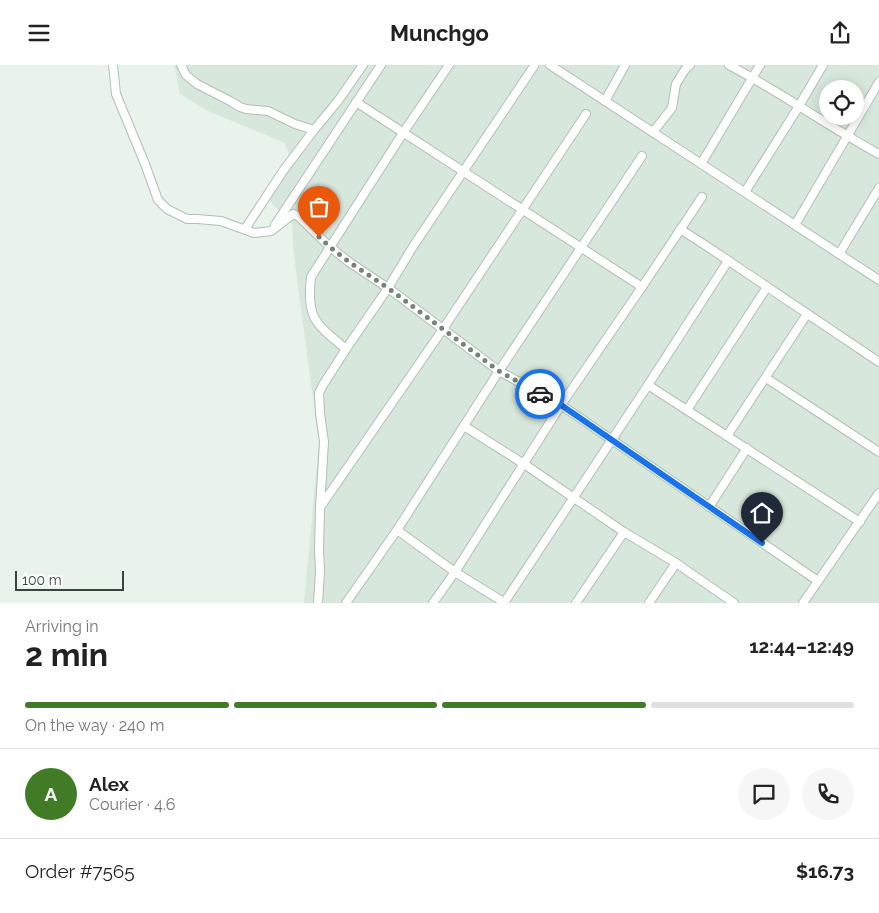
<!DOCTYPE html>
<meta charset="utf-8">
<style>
body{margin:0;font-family:Raleway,sans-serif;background:#f6f6f6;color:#222;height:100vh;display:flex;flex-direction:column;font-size:19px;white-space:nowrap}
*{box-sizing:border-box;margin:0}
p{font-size:16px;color:#767676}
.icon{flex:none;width:28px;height:28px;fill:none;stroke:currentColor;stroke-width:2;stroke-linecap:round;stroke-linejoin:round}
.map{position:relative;height:538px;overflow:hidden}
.side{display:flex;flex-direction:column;background:#fff;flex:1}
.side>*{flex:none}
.fabs{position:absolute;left:819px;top:15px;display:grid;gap:10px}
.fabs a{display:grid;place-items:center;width:45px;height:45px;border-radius:50%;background:#fff;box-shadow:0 2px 12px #0003;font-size:25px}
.scale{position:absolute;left:15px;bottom:12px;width:109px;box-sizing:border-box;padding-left:5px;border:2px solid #38463a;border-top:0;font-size:14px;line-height:18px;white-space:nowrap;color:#38463a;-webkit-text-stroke:4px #fff;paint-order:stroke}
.pin{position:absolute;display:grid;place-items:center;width:42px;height:42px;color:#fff;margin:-51px -21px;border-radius:50% 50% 50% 0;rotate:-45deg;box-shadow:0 0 5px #0007}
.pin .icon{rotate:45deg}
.courier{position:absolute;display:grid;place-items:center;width:50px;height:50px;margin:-25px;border:4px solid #1a73e8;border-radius:50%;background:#fff;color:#222;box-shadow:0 1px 6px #0007}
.summary em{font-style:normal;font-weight:700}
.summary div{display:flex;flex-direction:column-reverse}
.summary{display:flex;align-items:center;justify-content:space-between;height:85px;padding:0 25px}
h1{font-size:32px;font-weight:700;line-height:38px}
.bar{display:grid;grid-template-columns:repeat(4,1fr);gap:8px 5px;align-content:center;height:60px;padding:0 25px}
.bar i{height:6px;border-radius:4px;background:#e0e0e0}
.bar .active{background:#427b26}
.bar p{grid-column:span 4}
.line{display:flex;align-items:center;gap:12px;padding:0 25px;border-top:1px solid #e0e0e0}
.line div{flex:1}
.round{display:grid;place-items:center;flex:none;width:52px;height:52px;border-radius:26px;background:#f6f6f6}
header{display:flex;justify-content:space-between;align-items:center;height:65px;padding:0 25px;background:#fff;font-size:22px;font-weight:700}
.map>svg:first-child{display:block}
</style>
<header><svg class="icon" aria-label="menu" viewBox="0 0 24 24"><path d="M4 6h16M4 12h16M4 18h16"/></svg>Munchgo<svg class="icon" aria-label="share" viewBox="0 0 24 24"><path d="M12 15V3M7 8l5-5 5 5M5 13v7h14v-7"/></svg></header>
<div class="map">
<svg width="879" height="538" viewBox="0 0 879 538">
<rect width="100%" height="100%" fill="#e9f3eb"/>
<path fill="#d8e7db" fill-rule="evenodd" d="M174 0H879V538H304L319 378 297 215 293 182 292 159 269 135 292 100 285 78 208 46 180 29ZM828 24H855V51H828Z"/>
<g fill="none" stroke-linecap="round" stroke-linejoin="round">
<defs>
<g id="minor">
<path d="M113 0 116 29 145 99 158 135 167 144 187 154H197L221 156 254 168 271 166 293 149 298 151 330 182 349 197 388 223 499 306 561 340 818 516"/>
<path d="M181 0 186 10 197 19 232 37 240 42 246 44 268 46 295 59 314 65"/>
<path d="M550 0 879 215"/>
<path d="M729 0C780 27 828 61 879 89"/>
<path d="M605 36 625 0"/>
<path d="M356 37 642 222"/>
<path d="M653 67 672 43 676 19 686 3 690 0"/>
<path d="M701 99 760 0"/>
<path d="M745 127 799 41 823 0"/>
<path d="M275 160 381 0"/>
<path d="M795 160 879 17"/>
<path d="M245 164 283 106 314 65 338 36 363 0"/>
<path d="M680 164 708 182 879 297"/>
<path d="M839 189 879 123"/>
<path d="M346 284C316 259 306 254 311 212L403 68 449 0"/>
<path d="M766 313 879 387"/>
<path d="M648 320 860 457"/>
<path d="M687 345 767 222"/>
<path d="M464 361 524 399 624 467 676 498 734 538"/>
<path d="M727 371 807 249"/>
<path d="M321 441 443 264 586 49"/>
<path d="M709 442 747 383"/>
<path d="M397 465 455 507 505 538"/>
<path d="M318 538 320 506 319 485 320 443 324 377 320 348 319 328 323 320 346 284 388 223 414 180 534 1"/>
<path d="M346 538 397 465 499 306 642 91"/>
<path d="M433 538 455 507 561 340 642 222 702 132"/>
<path d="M504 538 648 320 728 196"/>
<path d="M576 538 624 467"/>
<path d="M649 538 676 498"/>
<path d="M803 538 879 428"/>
</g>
</defs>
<use href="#minor" stroke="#afc1b3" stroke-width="10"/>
<use href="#minor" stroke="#fff" stroke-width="8"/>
</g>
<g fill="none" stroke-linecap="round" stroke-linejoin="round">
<path stroke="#768378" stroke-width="5" stroke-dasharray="0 9" d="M319 172 330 182 349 197 388 223 499 306 540 329"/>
<path stroke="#1a73e8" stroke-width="6" d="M540 329 561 340 762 478"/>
</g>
</svg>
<div class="fabs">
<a><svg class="icon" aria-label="locate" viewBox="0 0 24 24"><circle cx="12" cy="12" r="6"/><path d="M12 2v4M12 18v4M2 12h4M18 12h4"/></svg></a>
</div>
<div class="scale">100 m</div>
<div class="pin" style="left:319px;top:172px;background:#ea580c"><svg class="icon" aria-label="bag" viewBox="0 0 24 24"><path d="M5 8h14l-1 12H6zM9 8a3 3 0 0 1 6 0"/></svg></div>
<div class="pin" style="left:762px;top:478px;background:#1f2937"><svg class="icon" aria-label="home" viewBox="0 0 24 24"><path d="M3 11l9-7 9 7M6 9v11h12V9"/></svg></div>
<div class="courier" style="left:540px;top:329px"><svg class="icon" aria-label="car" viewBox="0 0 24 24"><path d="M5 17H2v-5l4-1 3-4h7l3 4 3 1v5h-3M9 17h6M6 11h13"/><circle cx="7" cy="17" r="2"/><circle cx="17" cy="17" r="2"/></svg></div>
</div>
<section class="side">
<div class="summary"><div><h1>2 min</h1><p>Arriving in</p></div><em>12:44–12:49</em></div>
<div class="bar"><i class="active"></i><i class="active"></i><i class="active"></i><i></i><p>On the way · 240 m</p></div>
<div class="line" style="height:90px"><b class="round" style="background:#427b26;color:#fff">A</b><div><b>Alex</b><p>Courier · 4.6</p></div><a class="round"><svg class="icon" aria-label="chat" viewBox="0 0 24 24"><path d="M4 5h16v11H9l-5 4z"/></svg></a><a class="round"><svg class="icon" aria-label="phone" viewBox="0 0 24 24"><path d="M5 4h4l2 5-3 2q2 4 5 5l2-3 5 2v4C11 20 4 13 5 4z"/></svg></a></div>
<div class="line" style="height:65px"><div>Order #7565</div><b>$16.73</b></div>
</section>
